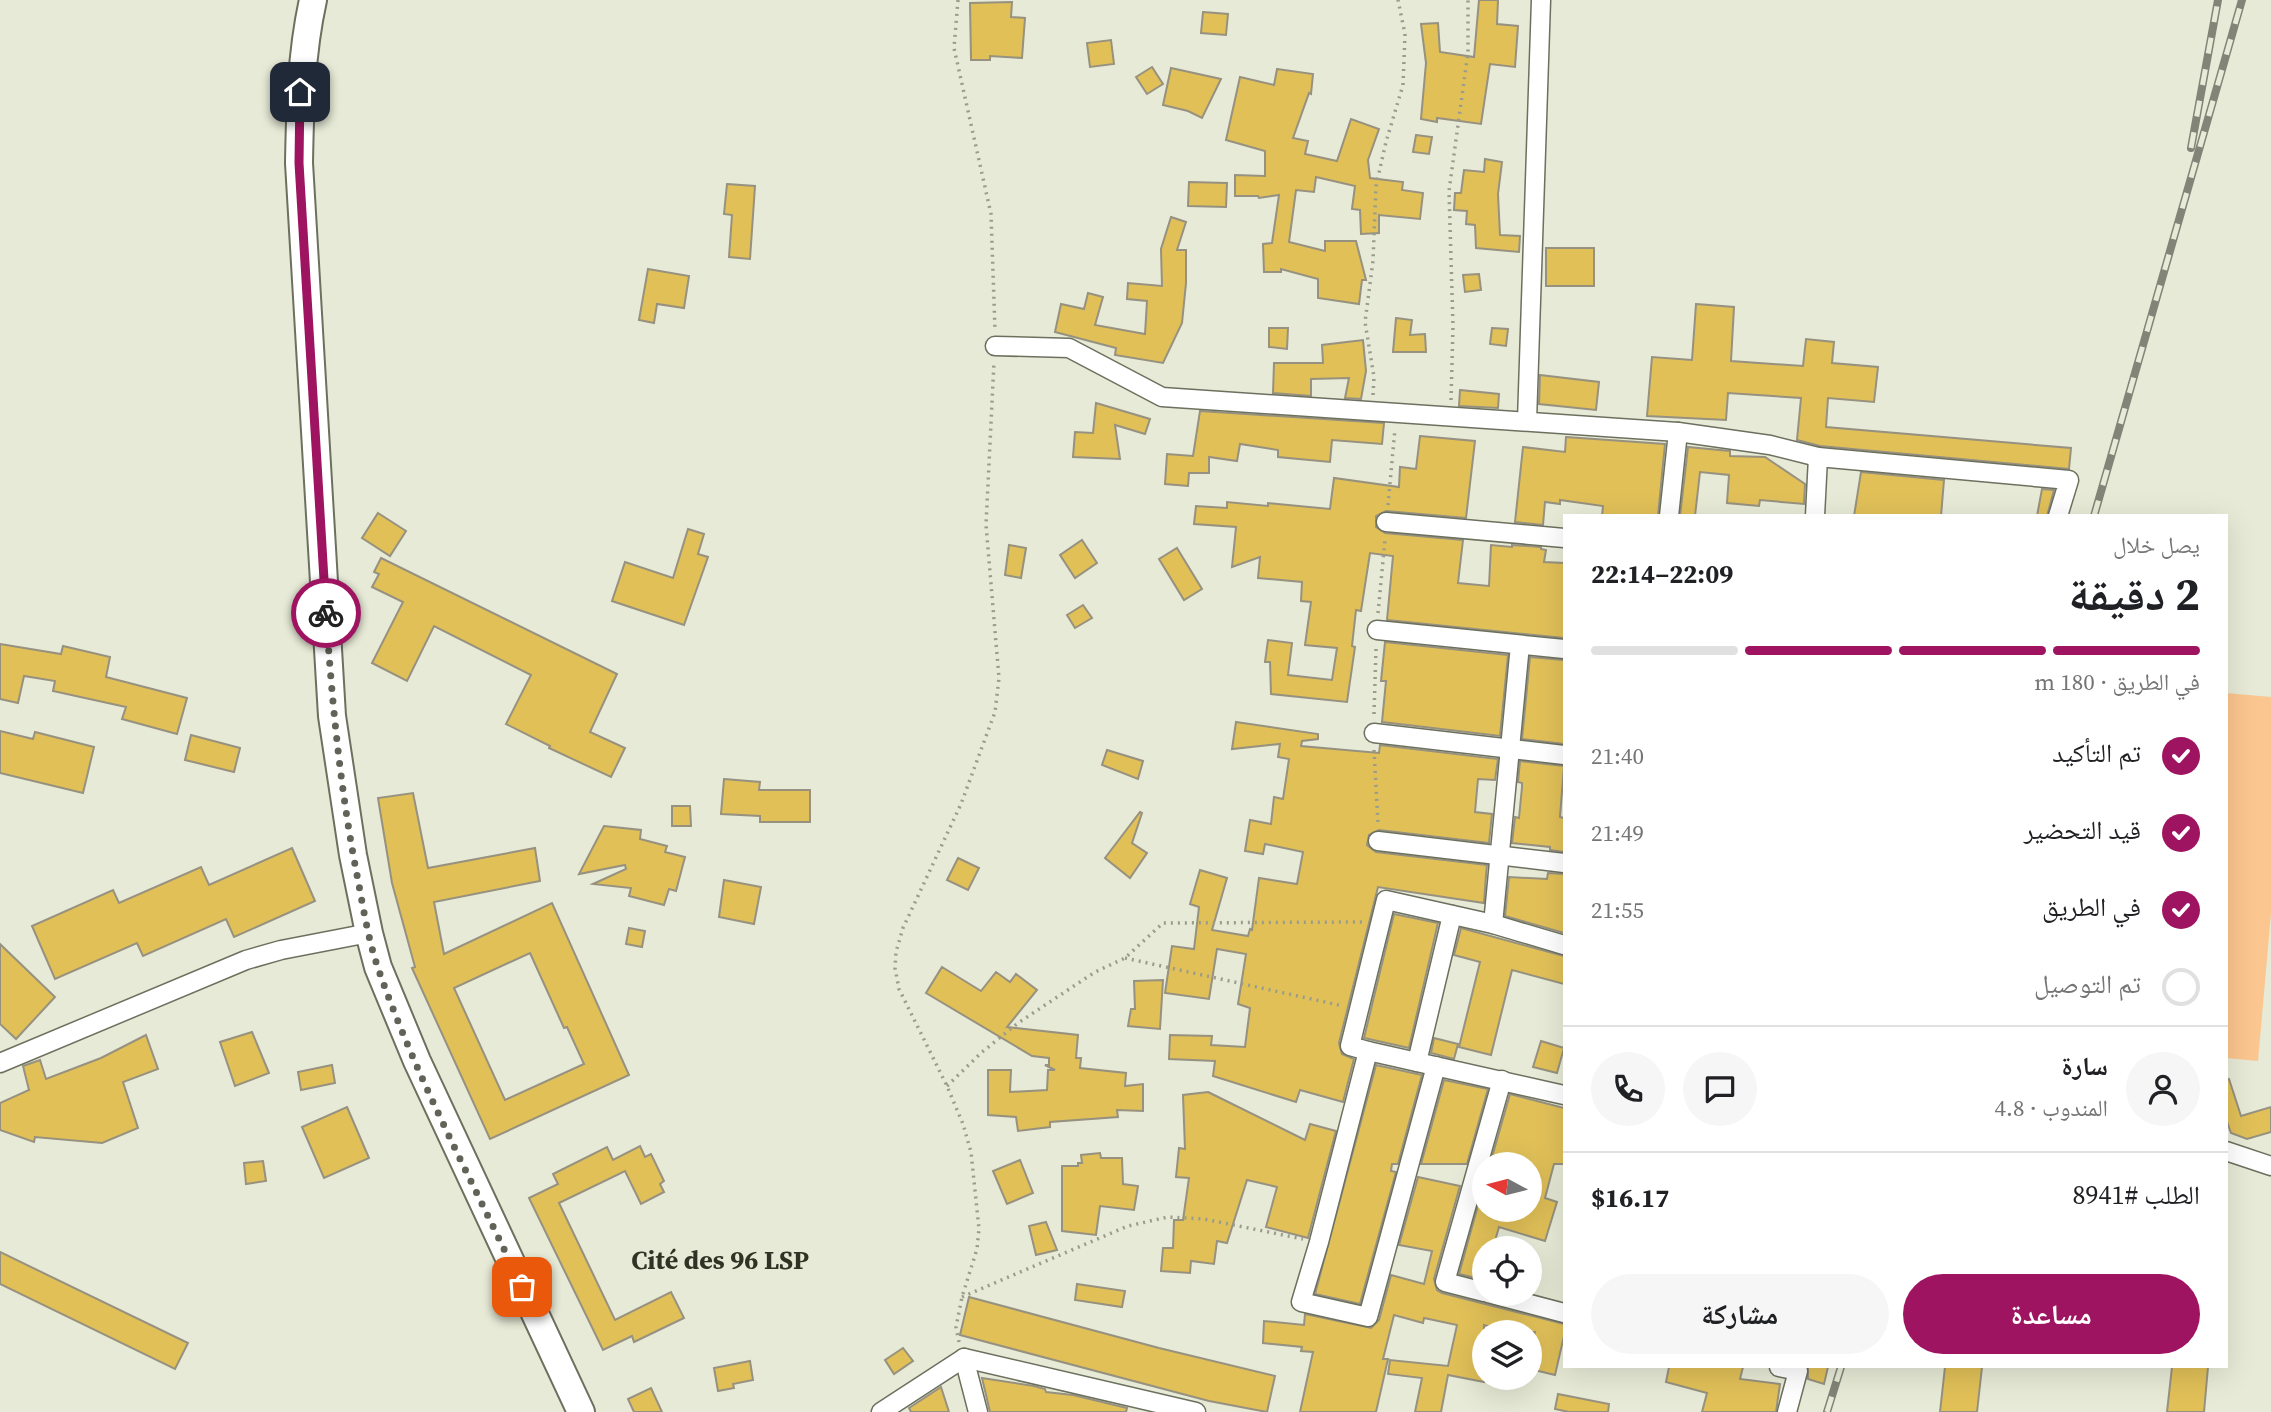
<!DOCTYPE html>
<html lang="ar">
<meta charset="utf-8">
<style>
body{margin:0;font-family:"Source Serif 4","Noto Naskh Arabic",serif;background:#f6f6f6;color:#202124;direction:rtl;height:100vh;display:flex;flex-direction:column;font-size:26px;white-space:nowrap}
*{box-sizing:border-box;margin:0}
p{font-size:23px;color:#757577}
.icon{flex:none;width:38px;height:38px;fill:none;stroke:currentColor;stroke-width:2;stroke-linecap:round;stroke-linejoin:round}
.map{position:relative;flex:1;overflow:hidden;direction:ltr}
.details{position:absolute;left:1563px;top:514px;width:665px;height:854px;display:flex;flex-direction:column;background:#fff;border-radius:0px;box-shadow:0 7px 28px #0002;direction:rtl}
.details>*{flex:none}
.needle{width:46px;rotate:277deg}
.tools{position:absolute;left:1472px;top:1152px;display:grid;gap:14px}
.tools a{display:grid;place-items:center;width:70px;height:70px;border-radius:50%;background:#fff;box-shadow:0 7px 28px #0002;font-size:35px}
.pin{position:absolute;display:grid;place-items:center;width:60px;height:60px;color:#fff;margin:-30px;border-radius:14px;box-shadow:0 4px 10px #0006}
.courier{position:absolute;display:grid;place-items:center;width:70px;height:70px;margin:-35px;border:5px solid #9f1461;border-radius:50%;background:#fff;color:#222;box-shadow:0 2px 9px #0007}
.overview em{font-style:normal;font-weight:700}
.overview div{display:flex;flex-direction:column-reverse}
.overview{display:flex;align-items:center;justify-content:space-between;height:119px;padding:0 28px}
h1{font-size:46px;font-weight:700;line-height:52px}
.bar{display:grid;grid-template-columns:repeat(4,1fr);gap:10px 7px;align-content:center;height:84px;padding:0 28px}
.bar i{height:9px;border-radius:5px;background:#e0e0e0}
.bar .selected{background:#9f1461}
.bar p{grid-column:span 4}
.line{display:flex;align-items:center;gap:18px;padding:0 28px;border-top:2px solid #e0e0e0}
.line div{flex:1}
.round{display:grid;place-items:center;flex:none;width:74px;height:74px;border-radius:37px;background:#f6f6f6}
ol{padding:0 28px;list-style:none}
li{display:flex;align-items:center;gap:21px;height:77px}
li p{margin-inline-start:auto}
li .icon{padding:7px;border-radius:50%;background:#9f1461;color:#fff;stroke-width:4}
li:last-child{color:#757577}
li i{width:38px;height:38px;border:4px solid #e0e0e0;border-radius:50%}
.primary-button{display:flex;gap:14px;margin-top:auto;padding:14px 28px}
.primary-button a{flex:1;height:80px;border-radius:42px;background:#9f1461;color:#fff;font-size:28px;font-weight:700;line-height:80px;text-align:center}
.primary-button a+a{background:#f6f6f6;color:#202124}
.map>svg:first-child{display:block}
</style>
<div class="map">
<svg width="2271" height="1412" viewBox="0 0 2271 1412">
<rect width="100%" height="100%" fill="#e6ead6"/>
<path fill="#fbc68f" d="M2226 693 2271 697V913L2258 1061 2226 1058Z"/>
<g fill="#e1c058" stroke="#97917f" stroke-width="2" fill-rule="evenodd">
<path d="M1479 0H1498L1497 24 1518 26 1515 67 1490 64 1481 124 1437 118V122L1421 119 1426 63 1421 24 1438 23 1440 52 1474 57Z"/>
<path d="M1012 2 1011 17 1025 18 1022 58 990 56V60H971L970 3Z"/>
<path d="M1203 12 1228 14 1226 35 1201 33Z"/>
<path d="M1111 40 1114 64 1090 67 1087 43Z"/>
<path d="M1152 67 1163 84 1147 94 1136 77Z"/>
<path d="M1171 68 1221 79 1202 118 1188 111 1163 105Z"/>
<path d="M1277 69 1313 74 1311 94 1309 93 1293 138 1308 141 1305 154 1337 161 1351 119 1379 129 1368 160 1370 178 1403 182 1402 190 1423 193 1420 219 1379 215V233L1361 234 1360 210 1352 209 1355 186 1316 177 1314 192 1296 190 1289 242 1325 251V241H1356L1366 280H1362L1359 304 1318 298V279L1281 269V272H1264L1263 244 1272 243 1279 195 1259 198 1258 196H1235V175L1265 176V151L1226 140 1240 77 1274 85Z"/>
<path d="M1416 135 1432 137 1429 154 1413 152Z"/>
<path d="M1485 159 1502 162 1498 194 1500 235 1520 236 1519 252 1476 248 1475 225 1466 224 1467 211 1454 210 1455 193H1461L1464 170 1484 172Z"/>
<path d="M1189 182 1227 183 1226 207 1188 206Z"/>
<path d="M727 184 755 186 750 259 729 257 732 215 724 214Z"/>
<path d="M1171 217 1186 222 1177 250H1186V283L1182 323 1163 363 1115 355 1116 348 1055 332 1061 304 1084 309 1088 293 1103 297 1095 325 1145 334 1147 301 1127 299 1128 283 1162 286 1161 249Z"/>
<rect x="1546" y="248" width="48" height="38"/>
<path d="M648 269 689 276 684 308 657 304 654 323 639 320Z"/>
<path d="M1479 274 1481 290 1465 292 1463 275Z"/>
<path d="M1696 304 1734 307 1731 361 1803 366 1806 339 1834 342 1832 363 1878 367 1874 402 1828 398 1826 427 2071 448 2069 469 1820 446 1797 440 1801 398 1728 393 1726 420 1647 416 1652 357 1692 360Z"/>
<path d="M1396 318 1412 320 1410 335 1425 334 1426 352H1393Z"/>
<path d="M1269 328H1288L1287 349 1269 347Z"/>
<path d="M1492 328 1508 329 1506 346 1490 344Z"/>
<path d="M1363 340 1366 371 1361 399 1345 398 1349 378 1311 379V396L1273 393 1274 363H1323L1322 345Z"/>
<path d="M1540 375 1599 382 1596 410 1539 404Z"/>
<path d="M1460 390 1499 394 1498 408 1459 406Z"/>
<path d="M1096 403 1150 419 1145 434 1115 425 1120 459 1073 457 1075 432 1093 433Z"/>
<path d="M1200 411 1384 423 1382 444 1332 440 1330 462 1278 457V450L1240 444 1237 461 1209 457V473H1189L1188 486 1165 484 1167 454 1193 456Z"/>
<path d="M1420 436 1475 441 1466 518 1386 511 1376 516V527L1385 533 1463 540 1458 583 1489 586 1491 545 1512 547V545L1541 547V549L1546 550 1544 562 1564 563V638L1387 620 1393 556 1370 553 1361 611 1356 610 1352 646 1355 647 1347 702 1271 694 1270 662H1265L1268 640 1292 643 1288 675 1332 680 1337 648 1305 645 1311 602 1301 601 1302 582 1258 578 1260 557 1232 567 1236 527 1194 524 1196 506 1227 508V502L1268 506V503L1330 509 1334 478 1399 487 1400 467 1416 469Z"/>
<path d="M1566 437 1665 444 1658 516H1602L1603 506 1560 500V504L1545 502 1543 525 1515 522 1523 447 1565 452Z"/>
<path d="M1688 447 1730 451V456L1765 457 1805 484 1804 504 1760 500 1759 506 1727 503 1729 475 1700 472 1695 516H1680Z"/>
<path d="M1861 472 1944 480 1941 516H1854Z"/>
<path d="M2042 489 2054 490 2047 516H2037Z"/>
<path d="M378 513 406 531 390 556 362 538Z"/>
<path d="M688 529 704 534 698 554 708 557 684 625 612 601 625 562 673 578Z"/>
<path d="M1082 540 1097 563 1075 578 1060 555Z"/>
<path d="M1009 545 1026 548 1021 578 1005 575Z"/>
<path d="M1177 548 1202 589 1184 600 1159 559Z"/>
<path d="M381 558 617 674 590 732 625 748 611 777 549 748 550 746 506 724 531 675 434 626 407 681 372 663 403 602 372 587 379 574 374 572Z"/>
<path d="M1083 605 1092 618 1075 628 1067 615Z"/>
<path d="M1385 642 1508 655 1500 736 1382 722 1386 681H1381Z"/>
<path d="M0 644 61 654 63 646 110 657 106 677 187 698 177 734 122 719 126 707 53 691 55 681 24 676 18 703 0 699Z"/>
<path d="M1530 657 1564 660V744L1522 739Z"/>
<path d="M1236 722 1318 734V739L1302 741 1301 746 1379 753 1380 745 1498 759 1495 780 1478 779 1475 812 1492 814 1489 843 1379 830 1369 835 1367 845 1376 852 1487 865 1486 875 1484 903 1378 887 1339 1043 1342 1054 1354 1059 1343 1102 1300 1090 1296 1102 1213 1076 1215 1061 1169 1059 1170 1035 1212 1036 1211 1045 1245 1047 1250 1008 1238 1004 1246 954 1217 949 1209 999 1165 993 1172 946 1194 949 1199 907 1190 904 1200 870 1227 878 1212 930 1248 936 1250 929 1252 930 1259 878 1297 884 1303 852 1265 844 1263 854 1245 851 1250 820 1271 824 1274 797 1283 799 1289 759 1278 757 1280 744 1232 749Z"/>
<path d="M0 731 33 739 35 732 94 747 83 793 0 773Z"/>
<path d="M191 735 240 748 234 772 185 760Z"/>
<path d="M1107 750 1143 761 1138 779 1102 765Z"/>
<path d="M1520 761 1564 766 1560 817 1564 818V852L1550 850V847L1512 843 1515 817 1519 818 1522 787V783L1518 782Z"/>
<path d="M724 779 760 782 759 790H810V822H760V816L721 814Z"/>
<path d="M413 793 428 868 535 848 540 881 434 902 444 954 552 903 629 1075 490 1139 412 968 415 967 392 883 378 798ZM530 953 564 1028 567 1027 584 1064 505 1100 454 988Z"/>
<path d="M672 806H690L691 826H672Z"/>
<path d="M1140 812 1142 813 1132 843 1147 853 1130 878 1105 858Z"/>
<path d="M604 826 641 830 640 839 667 846 665 852 685 857 676 891 669 889 664 905 629 896 631 888 593 884 626 869 625 865 579 874Z"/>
<path d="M292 848 315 901 234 937 226 919 143 956 137 943 55 979 32 926 113 890 119 903 201 867 209 885Z"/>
<path d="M958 858 979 868 968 890 947 880Z"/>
<path d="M1548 873 1564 874V933L1505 916 1509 877 1547 879Z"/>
<path d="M724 880 761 887 754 924 719 917Z"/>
<path d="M1394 914 1438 923 1409 1048 1364 1038Z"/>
<path d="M629 928 645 931 642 947 626 944Z"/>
<path d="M1461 928 1564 956V984L1512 970 1491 1055 1459 1047 1480 962 1454 955Z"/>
<path d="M0 944 55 997 16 1039 0 1024Z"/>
<path d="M942 967 981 991 996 972 1010 982 1016 974 1037 990 1007 1027 1078 1035 1076 1058H1081L1080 1068 1126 1073 1125 1086 1143 1084V1111L1117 1110 1118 1117 1050 1122V1127L1018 1131 1016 1117 988 1115V1070H1011L1010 1092 1047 1090 1048 1070H1055L1045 1065H1049V1058L1032 1056 926 993Z"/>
<path d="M1163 980 1160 1029 1128 1026 1131 1009H1135L1134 981Z"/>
<path d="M252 1032 269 1073 235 1086 220 1042Z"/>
<path d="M146 1035 158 1069 123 1082 138 1128 102 1143 35 1137 34 1142 0 1130V1103L29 1090 23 1066 40 1060 46 1079 101 1058Z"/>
<path d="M1434 1038 1458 1044 1454 1059 1431 1053Z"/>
<path d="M1541 1041 1564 1048 1557 1073 1533 1067Z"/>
<path d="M332 1065 335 1083 301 1090 298 1072Z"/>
<path d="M1376 1065 1422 1075 1398 1164H1392L1391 1171 1396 1172 1360 1304 1315 1294Z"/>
<path d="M2229 1079 2241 1116 2271 1107V1132L2247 1139 2231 1133 2226 1119V1080Z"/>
<path d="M1444 1080 1488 1089 1467 1164H1421Z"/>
<path d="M1208 1092 1305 1140 1310 1124 1336 1131 1308 1238 1266 1227 1277 1187 1247 1180 1227 1243 1217 1241 1214 1264 1191 1261 1190 1273 1161 1271 1163 1248H1173L1174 1220H1183L1189 1178 1176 1177 1179 1148 1185 1149 1183 1095Z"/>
<path d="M1510 1094 1564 1108V1164H1554L1545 1198 1557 1202 1545 1241 1499 1227 1493 1248H1484V1280L1459 1274 1482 1191 1484 1209 1514 1217 1517 1209H1530V1164H1490Z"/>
<path d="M347 1107 369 1158 324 1178 302 1127Z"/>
<path d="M640 1146 645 1157 651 1154 664 1181 660 1184 664 1192 641 1204 625 1171 559 1203 615 1320 671 1292 684 1318 634 1342 632 1336 603 1350 529 1198 558 1184 553 1174 607 1147 613 1160Z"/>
<path d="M1100 1153 1101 1158H1122L1123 1184 1138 1186 1134 1210 1100 1206 1096 1235 1062 1231V1166H1078V1163H1082L1081 1155Z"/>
<path d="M1020 1160 1033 1193 1007 1204 993 1171Z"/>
<path d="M263 1161 266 1181 246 1184 244 1163Z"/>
<path d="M1418 1177 1460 1186 1434 1279 1437 1290 1442 1293 1564 1324V1336L1555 1375 1530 1369V1353L1535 1332H1509L1484 1325V1382L1448 1375 1441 1412H1415L1422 1378 1388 1374 1390 1360 1448 1366 1457 1325 1424 1318 1423 1323 1394 1315 1383 1359H1388L1376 1412H1300L1313 1352 1301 1351 1302 1347 1263 1343 1264 1321 1304 1325 1305 1314 1371 1328 1379 1320 1391 1275 1424 1284 1432 1251 1399 1245Z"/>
<path d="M1046 1222 1057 1250 1036 1255 1029 1226Z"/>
<path d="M0 1252 188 1343 175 1369 0 1284Z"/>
<path d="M1077 1284 1125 1291 1122 1307 1075 1300Z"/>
<path d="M969 1297 1159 1348 1275 1376 1267 1412 1209 1401 960 1335Z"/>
<path d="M903 1348 913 1361 894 1374 885 1360Z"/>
<path d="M750 1361 753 1380 733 1384 734 1388 718 1391 714 1368Z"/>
<path d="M1669 1367H1743L1740 1379 1780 1384 1776 1412H1702L1707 1393 1666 1382Z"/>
<path d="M1808 1367H1828L1824 1384 1808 1379Z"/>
<path d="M1945 1367H1982L1977 1412H1940Z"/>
<path d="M2172 1367H2208L2204 1412H2167Z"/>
<path d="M982 1378 1034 1386 1045 1389 1046 1392 1073 1395 1127 1408 1126 1412H990Z"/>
<path d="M941 1387 949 1412H911L909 1408Z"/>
<path d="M651 1388 662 1412H634L628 1399Z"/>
<path d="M1558 1394 1609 1404 1608 1412H1569L1555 1409Z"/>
</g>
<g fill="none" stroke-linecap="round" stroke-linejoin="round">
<defs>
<g id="street">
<path d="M995 346 1069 348 1162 397 1678 432 1770 445 1818 457"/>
<path d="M1527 421 1541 0"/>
<path d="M1669 516 1678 432"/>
<path d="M1815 516 1818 457 2069 480 2058 516"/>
<path d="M1386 522 1564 538"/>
<path d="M1377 630 1564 649"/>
<path d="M1520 645 1493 924 1564 945"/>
<path d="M1374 733 1564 755"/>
<path d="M1378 841 1564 863"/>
<path d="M1368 1051 1350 1046 1386 900 1493 924"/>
<path d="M1417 1062 1452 915"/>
<path d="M0 1063 246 960 281 950 369 933"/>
<path d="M1436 1066 1368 1317 1301 1302 1319 1242 1368 1051 1564 1095"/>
<path d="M2226 1151 2271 1166"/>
<path d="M1484 1292 1445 1282 1502 1080"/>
<path d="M1488 1293 1564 1313"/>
<path d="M964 1358 978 1412"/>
<path d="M1779 1367 1798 1371 1787 1412"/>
<path d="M881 1412 964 1358 1196 1412"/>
</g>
<path id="secondary" d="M313 0C301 54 300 108 299 163L332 716 353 855 369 933 378 967 417 1061 581 1412"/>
</defs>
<use href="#street" stroke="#6c705e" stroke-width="21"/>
<use href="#secondary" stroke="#6c705e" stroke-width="30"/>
<g stroke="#999c8d" stroke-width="3.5" stroke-dasharray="2 5" stroke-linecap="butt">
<path d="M958 0 954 48 991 214 995 330"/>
<path d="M1373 395 1374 377 1365 322 1373 261 1376 186 1386 142 1403 85 1405 34 1398 0"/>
<path d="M1451 400 1453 326 1449 191 1468 52V0"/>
<path d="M1388 505 1395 429"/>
<path d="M1378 613 1385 540"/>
<path d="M1374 714 1376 649"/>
<path d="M1374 750 1378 823"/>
<path d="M1125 958 1343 1006"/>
<path d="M947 1086 981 1053 1018 1023 1095 972 1125 958 1163 923 1362 922"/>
<path d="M962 1297 1128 1226 1168 1217 1204 1219 1303 1239"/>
<path d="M959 1342 956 1327 962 1297 977 1249 979 1229 971 1152 963 1124 947 1086 899 989 895 968 896 952 903 928 961 804 995 712 999 678 986 525 994 362"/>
</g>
<use href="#street" stroke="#fff" stroke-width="18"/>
<use href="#secondary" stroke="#fff" stroke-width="26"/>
<defs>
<g id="rail">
<path d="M2191 148 2218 0"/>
<path d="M2094 516 2242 0"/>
<path d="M1827 1412 1841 1367"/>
</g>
</defs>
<use href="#rail" stroke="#818477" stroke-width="8"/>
<use href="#rail" stroke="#e6ead6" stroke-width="5" stroke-dasharray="16" stroke-linecap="butt"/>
</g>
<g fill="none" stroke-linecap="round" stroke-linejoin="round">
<path stroke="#606357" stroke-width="7" stroke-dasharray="0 12.6" d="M326 613C332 701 340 788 357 875 363 906 368 939 378 968 416 1078 473 1182 522 1287"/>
<path stroke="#9f1461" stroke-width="9" d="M300 92 299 163 326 613"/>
</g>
<g text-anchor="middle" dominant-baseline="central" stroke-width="6" stroke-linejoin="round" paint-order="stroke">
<g font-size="26" font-weight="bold" fill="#303223" stroke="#e6ead6">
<text x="720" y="1260">Cité des 96 LSP</text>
</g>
</g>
</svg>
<div class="tools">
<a><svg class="needle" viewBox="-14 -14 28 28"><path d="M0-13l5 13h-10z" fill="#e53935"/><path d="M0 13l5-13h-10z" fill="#757577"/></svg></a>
<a><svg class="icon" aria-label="locate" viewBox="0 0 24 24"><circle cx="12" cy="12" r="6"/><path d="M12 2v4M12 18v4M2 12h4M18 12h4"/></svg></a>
<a><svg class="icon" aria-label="layers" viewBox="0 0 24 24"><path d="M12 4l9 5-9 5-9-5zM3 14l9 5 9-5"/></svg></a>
</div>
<div class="pin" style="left:522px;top:1287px;background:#ea580c"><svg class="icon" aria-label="bag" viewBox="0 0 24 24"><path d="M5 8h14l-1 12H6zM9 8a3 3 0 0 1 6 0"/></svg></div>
<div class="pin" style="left:300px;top:92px;background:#1f2937"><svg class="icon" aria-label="home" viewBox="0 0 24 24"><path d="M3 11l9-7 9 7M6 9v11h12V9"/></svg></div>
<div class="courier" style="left:326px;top:613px"><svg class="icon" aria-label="bike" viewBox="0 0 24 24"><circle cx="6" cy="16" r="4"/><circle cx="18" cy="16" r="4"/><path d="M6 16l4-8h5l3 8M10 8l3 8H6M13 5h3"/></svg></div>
<section class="details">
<div class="overview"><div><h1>2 دقيقة</h1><p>يصل خلال</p></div><em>22:09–22:14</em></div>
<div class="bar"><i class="selected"></i><i class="selected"></i><i class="selected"></i><i></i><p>في الطريق · 180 m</p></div>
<ol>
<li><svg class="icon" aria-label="check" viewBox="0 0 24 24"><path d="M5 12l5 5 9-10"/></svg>تم التأكيد<p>21:40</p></li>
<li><svg class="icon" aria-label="check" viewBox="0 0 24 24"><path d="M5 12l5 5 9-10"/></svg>قيد التحضير<p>21:49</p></li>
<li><svg class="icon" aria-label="check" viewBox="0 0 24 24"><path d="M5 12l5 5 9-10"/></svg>في الطريق<p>21:55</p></li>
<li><i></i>تم التوصيل</li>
</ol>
<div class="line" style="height:126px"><a class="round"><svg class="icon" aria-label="person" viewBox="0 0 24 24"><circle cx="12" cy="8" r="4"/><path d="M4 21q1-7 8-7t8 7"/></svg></a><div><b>سارة</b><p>المندوب · 4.8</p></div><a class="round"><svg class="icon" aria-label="chat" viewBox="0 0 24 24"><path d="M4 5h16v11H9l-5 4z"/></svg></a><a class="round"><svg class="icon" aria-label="phone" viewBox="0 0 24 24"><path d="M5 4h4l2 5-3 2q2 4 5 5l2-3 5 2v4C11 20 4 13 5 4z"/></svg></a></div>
<div class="line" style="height:91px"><div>الطلب #8941</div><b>$16.17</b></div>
<div class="primary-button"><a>مساعدة</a><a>مشاركة</a></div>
</section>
</div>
